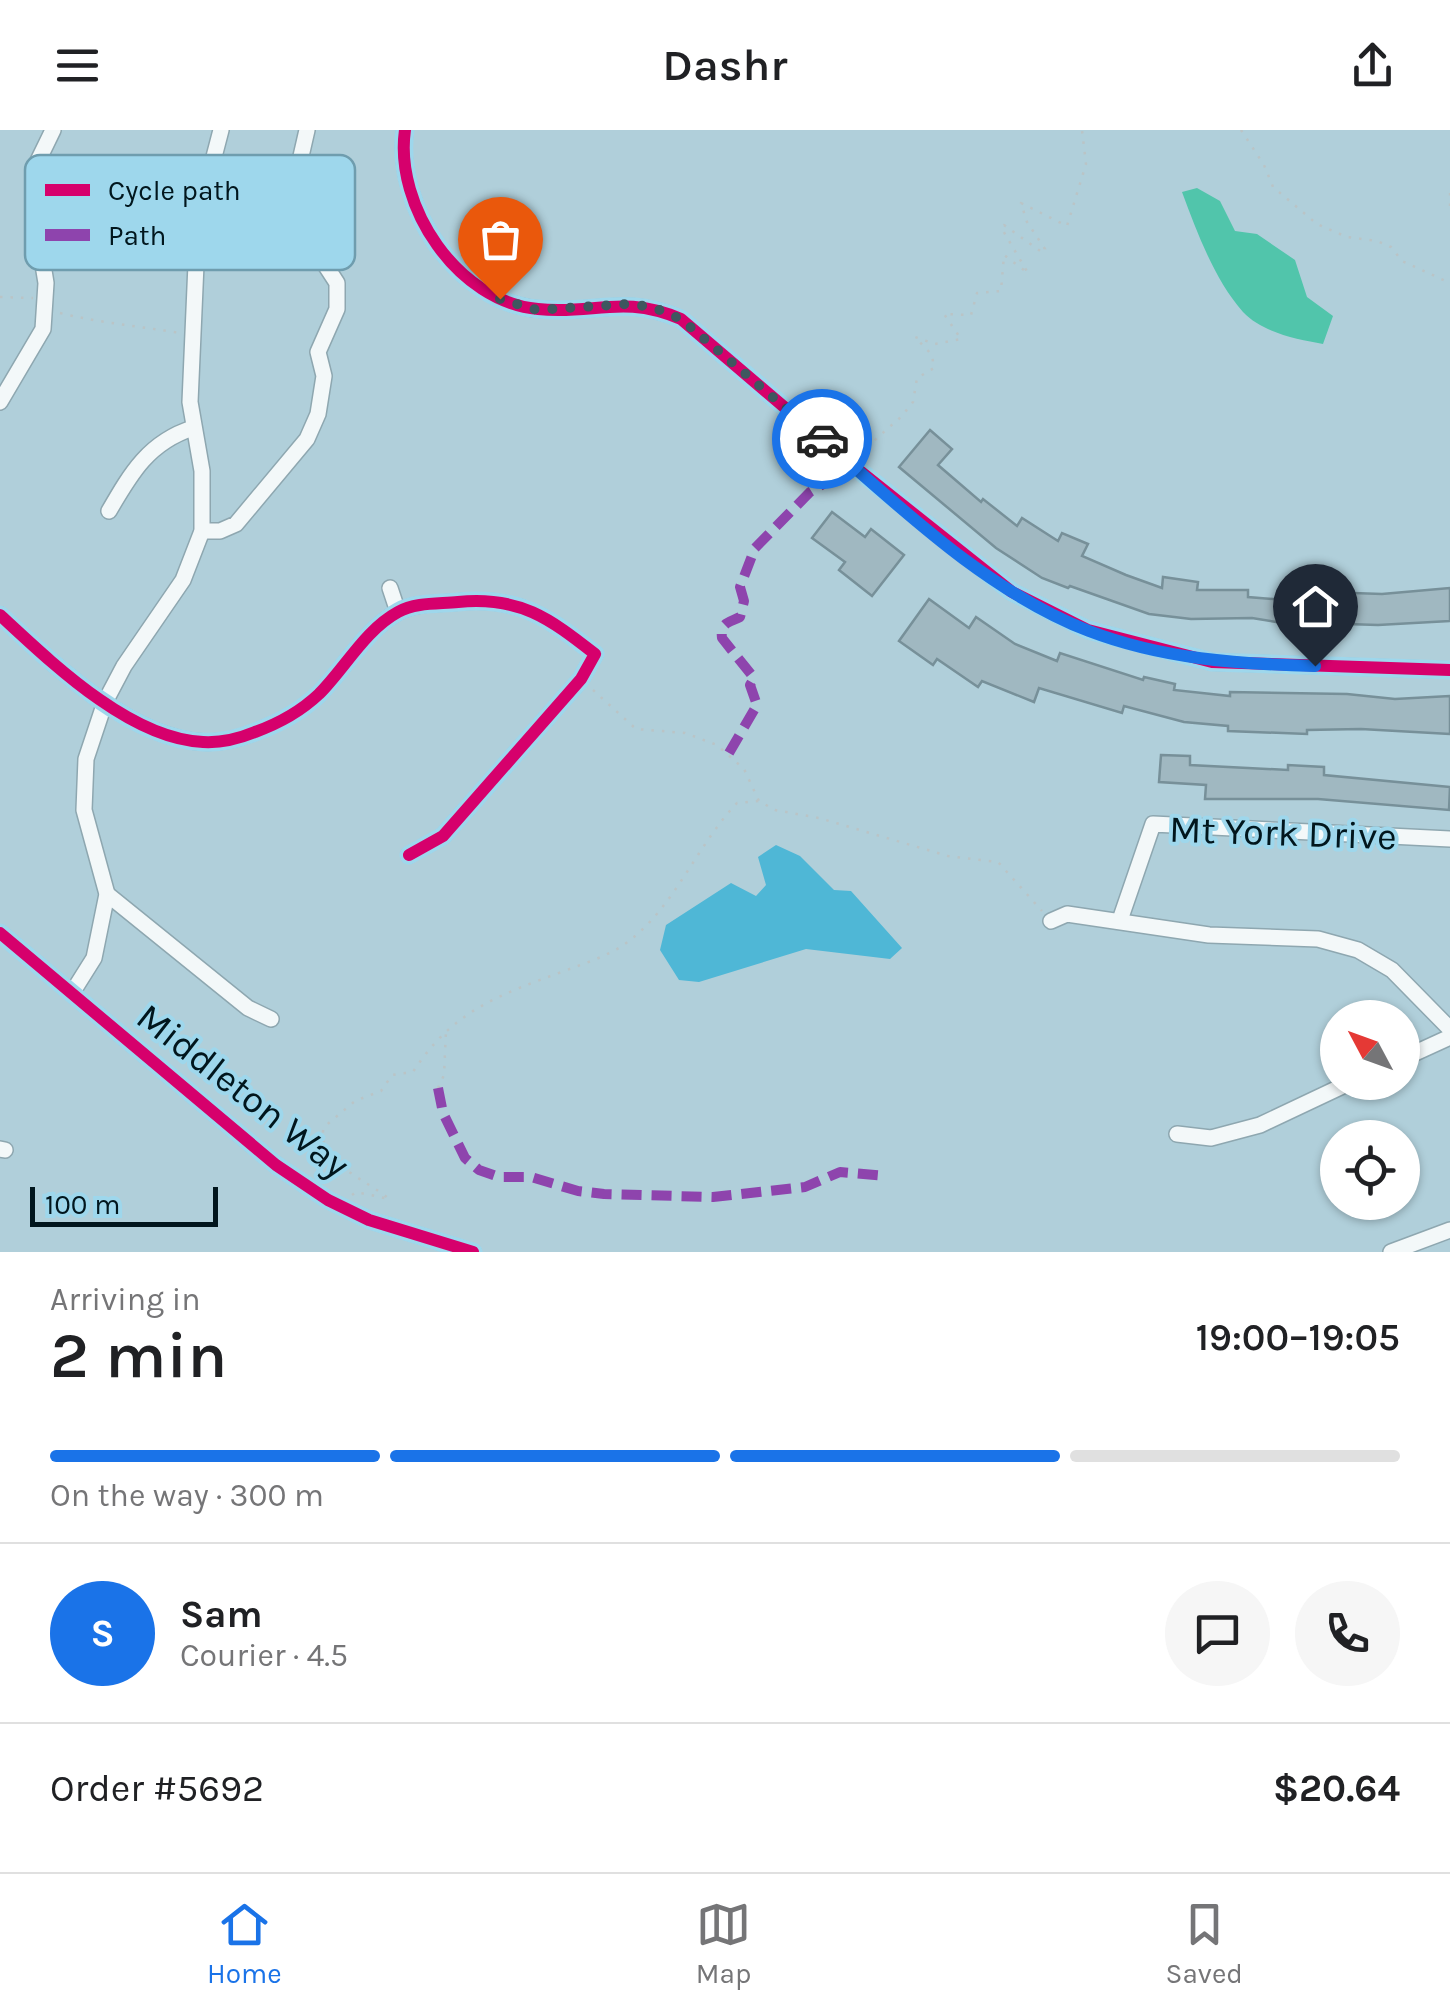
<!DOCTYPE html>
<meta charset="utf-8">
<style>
body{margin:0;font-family:Karla,sans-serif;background:#f6f6f6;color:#202124;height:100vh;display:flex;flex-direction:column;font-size:38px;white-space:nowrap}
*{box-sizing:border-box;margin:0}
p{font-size:32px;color:#757577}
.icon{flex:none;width:55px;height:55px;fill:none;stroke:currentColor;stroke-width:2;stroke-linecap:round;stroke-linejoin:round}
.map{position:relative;height:1122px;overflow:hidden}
.details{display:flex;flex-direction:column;background:#fff;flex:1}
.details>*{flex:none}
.needle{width:65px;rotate:311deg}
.tools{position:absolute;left:1320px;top:870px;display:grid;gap:20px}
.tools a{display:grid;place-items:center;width:100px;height:100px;border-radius:50%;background:#fff;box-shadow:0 2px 8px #0004;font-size:50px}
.scale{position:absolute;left:30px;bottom:25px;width:188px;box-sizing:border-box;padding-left:10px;border:5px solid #01161d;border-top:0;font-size:28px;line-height:35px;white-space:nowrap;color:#01161d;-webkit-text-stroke:8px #9ed7ec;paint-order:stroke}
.pin{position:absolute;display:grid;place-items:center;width:85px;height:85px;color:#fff;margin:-102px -42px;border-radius:50% 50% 50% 0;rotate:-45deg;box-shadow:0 0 10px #0007}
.pin .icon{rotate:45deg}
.courier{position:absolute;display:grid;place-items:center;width:100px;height:100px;margin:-50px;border:8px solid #1a73e8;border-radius:50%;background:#fff;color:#222;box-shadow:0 2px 12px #0007}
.head em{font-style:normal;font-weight:600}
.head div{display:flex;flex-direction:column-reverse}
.head{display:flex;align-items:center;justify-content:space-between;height:170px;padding:0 50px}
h1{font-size:65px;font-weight:600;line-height:75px}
.bar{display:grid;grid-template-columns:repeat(4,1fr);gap:15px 10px;align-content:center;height:120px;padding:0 50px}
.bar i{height:12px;border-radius:8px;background:#e0e0e0}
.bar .selected{background:#1a73e8}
.bar p{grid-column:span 4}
.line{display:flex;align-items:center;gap:25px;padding:0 50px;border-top:2px solid #e0e0e0}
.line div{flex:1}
.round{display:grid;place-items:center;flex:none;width:105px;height:105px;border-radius:52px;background:#f6f6f6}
header{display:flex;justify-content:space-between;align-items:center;height:130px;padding:0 50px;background:#fff;font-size:45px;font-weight:600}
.tabs{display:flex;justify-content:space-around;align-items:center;height:140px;border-top:2px solid #e0e0e0;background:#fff;font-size:28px;color:#757577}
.tabs a{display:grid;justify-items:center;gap:5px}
.tabs .selected{color:#1a73e8}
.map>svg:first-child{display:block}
</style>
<header><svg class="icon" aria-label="menu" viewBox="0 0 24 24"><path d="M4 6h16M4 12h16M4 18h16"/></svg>Dashr<svg class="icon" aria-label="share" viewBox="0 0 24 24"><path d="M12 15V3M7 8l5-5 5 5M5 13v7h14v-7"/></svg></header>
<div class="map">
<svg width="1450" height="1122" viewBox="0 0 1450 1122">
<rect width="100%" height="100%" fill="#b0cfda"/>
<path fill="#51c5ab" d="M1197 58 1220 71 1235 101 1257 104 1295 130 1307 167 1333 186 1323 214C1297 209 1263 203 1243 182 1214 149 1197 102 1182 62Z"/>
<path fill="#4fb7d6" d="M776 715 800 726 834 760 851 761 902 818 890 829 806 819 699 852 679 850 660 820 666 795 731 753 756 766 766 755 758 727Z"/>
<g fill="#a0b8c1" stroke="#779099" stroke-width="2.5">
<path d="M930 300 952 319 938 335 981 372 983 369 1017 396 1022 388 1058 411 1062 403 1088 414 1082 426 1126 445 1162 458 1163 447 1198 452 1197 460H1248V467L1296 471V461L1382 464 1450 458V491L1378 495 1347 494V488H1290L1289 494 1252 488 1191 489 1149 484 1070 456 1068 458 1042 448 996 418 899 337Z"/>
<path d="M832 382 865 407 871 399 904 425 872 466 839 440 845 432 812 408Z"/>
<path d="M929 469 969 498 976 487 1015 514 1057 531 1060 523 1143 550 1144 547 1175 554 1174 560 1230 566V562L1347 564 1395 569 1450 566V604L1361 599 1307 600V604L1228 601V596L1184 592 1124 576 1122 583 1039 558 1034 572 982 551 978 557 937 529 933 535 899 511Z"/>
<path d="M1161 625 1190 626V635L1288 640V635L1324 637V645L1450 657 1449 680 1318 669H1205L1206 655 1159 652Z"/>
</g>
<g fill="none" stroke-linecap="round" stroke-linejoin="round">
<defs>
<g id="minor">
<path d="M405 0C394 76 458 172 538 179 594 185 622 164 681 189L851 334 1012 462 1088 500 1212 532 1450 540"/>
<path d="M0 272 43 199 46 153 33 73 37 33 53 0"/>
<path d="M109 381C131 343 149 312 193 298"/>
<path d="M202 401H220L236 394 307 309 318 284 324 246 318 222 337 179V153L298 93 291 70 307 0"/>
<path d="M390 458 398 482"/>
<path d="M0 485C52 533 130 609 203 612 221 613 238 609 255 602 280 593 300 582 319 564 345 538 365 500 398 482 416 472 439 474 458 472 520 466 549 488 595 524L581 549 443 706 409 725"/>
<path d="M107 764 248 878 271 889"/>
<path d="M1120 790 1153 694 1450 709"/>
<path d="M1051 791 1067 784 1209 805 1318 809 1358 820 1392 840 1450 899"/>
<path d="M0 803 276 1035 328 1070 369 1090 473 1122"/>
<path d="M72 863 94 828 107 764 84 680 86 629 105 572 124 536 183 450 202 401V341L190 272 198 88 221 0"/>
<path d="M1402 929 1450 907"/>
<path d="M1177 1004 1211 1008 1260 995 1351 952"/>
<path d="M0 1019 5 1020"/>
<path d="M1391 1122 1450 1100"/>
</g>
</defs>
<use href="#minor" stroke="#8ea7b0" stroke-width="18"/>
<g stroke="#bac4c6" stroke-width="2.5" stroke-dasharray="2.5 8" stroke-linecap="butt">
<path d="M1241 0 1264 35 1273 57 1317 94 1347 107 1377 111 1391 117 1402 131 1450 153"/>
<path d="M1450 63V78"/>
<path d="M0 167 33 168"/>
<path d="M60 183C101 193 138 196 180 203"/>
<path d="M859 324 902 286 913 272 917 248 934 238 932 225 915 207 935 214 961 209 944 184 971 185 977 163 1001 161 1004 125 1028 143 1002 99 1004 95 1043 123 1045 119 1027 92 1021 73 1067 96 1086 34 1082 0"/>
<path d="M593 560 636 599 685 603 717 615 744 639 759 671 775 680 819 688 948 726 998 732 1042 781"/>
<path d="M438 958 444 945 446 901"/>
<path d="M352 1065 356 1062 389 1069C369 1051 314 1031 324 997L355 971 381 961 392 945 413 942C453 880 499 865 567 840 588 832 611 825 629 811 675 776 697 715 737 673L759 671"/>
</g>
<use href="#minor" stroke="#f3f8f9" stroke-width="15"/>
<g stroke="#8e44ad" stroke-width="10" stroke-dasharray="20 10" stroke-linecap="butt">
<path d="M729 623 757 575 750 555 754 548 722 508C720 492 729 493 740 487L744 471 740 457 755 418 810 362 844 341"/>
<path d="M438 958 443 983 465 1028 479 1040 499 1047H531L578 1061 604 1064 713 1067 805 1057 840 1042 887 1046"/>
</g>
<defs>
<g id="cycleway">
<path d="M405 0C394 76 458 172 538 179 594 185 622 164 681 189L851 334 1012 462 1088 500 1212 532 1450 540"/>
<path d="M0 485C52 533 130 609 203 612 221 613 238 609 255 602 280 593 300 582 319 564 345 538 365 500 398 482 416 472 439 474 458 472 520 466 549 488 595 524L581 549 443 706 409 725"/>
<path d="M0 803 276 1035 328 1070 369 1090 473 1122"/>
</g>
</defs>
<use href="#cycleway" stroke="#9ed7ec" stroke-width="19"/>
<use href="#cycleway" stroke="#d6006c" stroke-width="12"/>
</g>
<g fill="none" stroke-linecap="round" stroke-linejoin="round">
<path stroke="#3e575f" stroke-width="10" stroke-dasharray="0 18" d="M500 169 537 180 628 174 652 177 681 189 822 309"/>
<path stroke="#1a73e8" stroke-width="12" d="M822 309C902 379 988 462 1089 501 1162 529 1238 534 1315 536"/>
</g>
<g text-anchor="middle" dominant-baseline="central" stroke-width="8" stroke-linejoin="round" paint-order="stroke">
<g font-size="38" fill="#01161d" stroke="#9ed7ec">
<text transform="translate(1283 703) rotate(2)">Mt York Drive</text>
<text transform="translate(243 961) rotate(38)">Middleton Way</text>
</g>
</g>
<rect x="25" y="25" width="330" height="115" rx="15" fill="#9ed7ec" stroke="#6f9dae" stroke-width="2.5"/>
<rect x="45" y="54" width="45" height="12" fill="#d6006c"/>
<rect x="45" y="99" width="45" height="12" fill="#8e44ad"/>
<g font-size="28" fill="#01161d">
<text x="108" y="70">Cycle path</text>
<text x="108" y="115">Path</text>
</g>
</svg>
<div class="tools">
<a><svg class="needle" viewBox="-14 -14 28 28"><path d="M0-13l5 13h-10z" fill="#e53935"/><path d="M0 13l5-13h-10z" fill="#757577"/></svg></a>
<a><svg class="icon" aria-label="locate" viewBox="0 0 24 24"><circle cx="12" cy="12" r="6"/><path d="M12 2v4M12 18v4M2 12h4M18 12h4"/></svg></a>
</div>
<div class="scale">100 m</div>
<div class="pin" style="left:500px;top:169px;background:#ea580c"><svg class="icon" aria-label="bag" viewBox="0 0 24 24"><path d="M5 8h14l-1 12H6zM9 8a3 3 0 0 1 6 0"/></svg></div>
<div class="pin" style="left:1315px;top:536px;background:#1f2937"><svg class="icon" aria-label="home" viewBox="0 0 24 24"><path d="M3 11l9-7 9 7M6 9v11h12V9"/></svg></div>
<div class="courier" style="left:822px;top:309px"><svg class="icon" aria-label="car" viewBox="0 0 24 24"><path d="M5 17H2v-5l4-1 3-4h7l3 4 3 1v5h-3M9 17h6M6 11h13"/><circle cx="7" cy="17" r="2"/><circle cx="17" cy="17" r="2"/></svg></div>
</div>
<section class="details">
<div class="head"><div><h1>2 min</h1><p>Arriving in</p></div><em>19:00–19:05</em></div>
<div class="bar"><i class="selected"></i><i class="selected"></i><i class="selected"></i><i></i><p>On the way · 300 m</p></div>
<div class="line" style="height:180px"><b class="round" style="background:#1a73e8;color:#fff">S</b><div><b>Sam</b><p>Courier · 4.5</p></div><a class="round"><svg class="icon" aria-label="chat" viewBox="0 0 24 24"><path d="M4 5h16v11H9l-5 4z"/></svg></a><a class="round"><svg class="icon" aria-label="phone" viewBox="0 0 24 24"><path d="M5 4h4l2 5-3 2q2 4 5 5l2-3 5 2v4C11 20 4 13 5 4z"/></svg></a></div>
<div class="line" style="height:130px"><div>Order #5692</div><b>$20.64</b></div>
</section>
<nav class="tabs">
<a class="selected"><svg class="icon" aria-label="home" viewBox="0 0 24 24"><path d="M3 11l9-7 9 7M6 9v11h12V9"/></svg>Home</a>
<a><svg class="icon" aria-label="map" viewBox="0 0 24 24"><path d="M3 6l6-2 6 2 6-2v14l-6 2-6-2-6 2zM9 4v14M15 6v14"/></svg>Map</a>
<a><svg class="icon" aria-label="saved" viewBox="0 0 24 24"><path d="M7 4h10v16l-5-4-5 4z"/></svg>Saved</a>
</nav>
